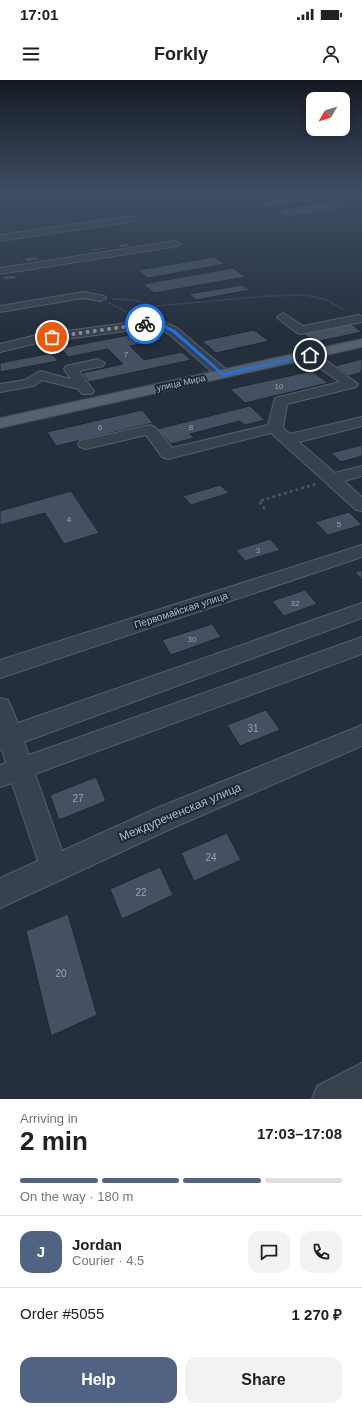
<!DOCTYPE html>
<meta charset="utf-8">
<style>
body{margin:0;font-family:Arial,sans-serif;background:#f2f2f2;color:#202124;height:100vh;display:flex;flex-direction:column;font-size:15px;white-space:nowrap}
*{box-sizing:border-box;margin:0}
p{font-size:13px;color:#757577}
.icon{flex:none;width:22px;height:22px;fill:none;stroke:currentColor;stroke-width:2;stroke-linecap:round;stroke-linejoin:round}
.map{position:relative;height:1019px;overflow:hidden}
.drawer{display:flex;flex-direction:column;background:#fff;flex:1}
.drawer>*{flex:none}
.needle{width:26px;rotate:232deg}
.buttons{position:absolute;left:306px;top:12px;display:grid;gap:8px}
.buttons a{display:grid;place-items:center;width:44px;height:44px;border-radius:8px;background:#fff;box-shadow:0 2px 6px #0003;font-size:20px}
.pin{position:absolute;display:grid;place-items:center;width:34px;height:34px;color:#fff;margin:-17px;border:2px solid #fff;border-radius:50%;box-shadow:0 1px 4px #0007}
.courier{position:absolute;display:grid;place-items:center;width:40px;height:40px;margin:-20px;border:3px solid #1a73e8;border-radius:50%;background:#fff;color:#222;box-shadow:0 1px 5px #0007}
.headline em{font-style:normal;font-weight:600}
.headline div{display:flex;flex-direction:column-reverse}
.headline{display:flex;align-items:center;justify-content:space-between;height:68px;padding:0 20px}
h1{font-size:26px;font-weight:600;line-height:30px}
.bar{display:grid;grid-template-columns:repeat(4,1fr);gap:6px 4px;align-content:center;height:48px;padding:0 20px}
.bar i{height:5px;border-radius:3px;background:#e0e0e0}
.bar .selected{background:#506383}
.bar p{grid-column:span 4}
.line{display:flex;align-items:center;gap:10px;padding:0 20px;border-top:1px solid #e0e0e0}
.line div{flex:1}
.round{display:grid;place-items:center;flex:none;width:42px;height:42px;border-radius:12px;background:#f2f2f2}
.button{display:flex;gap:8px;margin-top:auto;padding:8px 20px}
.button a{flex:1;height:46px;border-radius:12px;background:#506383;color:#fff;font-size:16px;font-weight:600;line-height:46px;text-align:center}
.button a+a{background:#f2f2f2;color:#202124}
.status{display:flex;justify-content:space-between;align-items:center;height:28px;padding:0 20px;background:#fff;direction:ltr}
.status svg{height:11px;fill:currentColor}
header{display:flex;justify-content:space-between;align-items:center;height:52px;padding:0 20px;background:#fff;font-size:18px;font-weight:600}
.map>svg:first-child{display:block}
</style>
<div class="status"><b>17:01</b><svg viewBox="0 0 49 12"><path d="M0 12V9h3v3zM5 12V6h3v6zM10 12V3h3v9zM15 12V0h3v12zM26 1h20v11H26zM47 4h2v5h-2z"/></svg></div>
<header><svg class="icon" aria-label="menu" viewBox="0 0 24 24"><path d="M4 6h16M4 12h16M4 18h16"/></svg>Forkly<svg class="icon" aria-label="person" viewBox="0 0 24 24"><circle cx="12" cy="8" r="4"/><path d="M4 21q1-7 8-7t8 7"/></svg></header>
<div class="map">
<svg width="362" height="1019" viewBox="0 0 362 1019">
<rect width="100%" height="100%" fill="#242f3e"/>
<path fill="#394c67" d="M0 111H38L0 119Z"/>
<g fill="#455162" stroke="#1f2835">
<path d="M322 113 333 118 267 127 257 122Z"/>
<path d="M338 120 353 127 287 137 274 130Z"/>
<path d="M127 163 131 166 121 168 117 165Z"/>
<path d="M106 167 108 169 94 171 91 169Z"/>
<path d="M36 176 39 180 27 182 24 178Z"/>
<path d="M215 177 226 184 148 198 138 190Z"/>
<path d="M233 188 246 197 154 213 143 204Z"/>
<path d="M14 195 17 199 6 200 2 196Z"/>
<path d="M242 205 250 210 196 220 189 214Z"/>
<path d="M350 243 362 252 315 262 302 253Z"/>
<path d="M254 250 269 261 216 273 202 261Z"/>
<path d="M150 251 161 260 130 266 144 280 182 272 191 280 89 302 82 293 123 284 108 269 68 277 61 268Z"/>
<path d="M52 273 58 281 0 292V283Z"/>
<path d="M362 279V290H360L362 292 349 296 335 286Z"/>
<path d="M312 291 328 303 245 323 230 309Z"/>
<path d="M250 326 265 340 245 345 240 341 190 354 194 358 171 364 157 349Z"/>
<path d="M142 330 153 343 56 366 47 352Z"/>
<path d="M362 365V376L341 382 331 373Z"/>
<path d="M220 405 229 413 191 425 183 416Z"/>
<path d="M71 411 99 453 64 464 45 433 0 445V431Z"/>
<path d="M349 432 362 445 328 455 315 442Z"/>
<path d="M270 459 280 470 245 481 236 470Z"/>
<path d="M362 490V500L355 492Z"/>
<path d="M305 510 317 524 284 536 272 521Z"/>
<path d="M212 544 221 557 171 575 162 560Z"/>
<path d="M266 630 280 650 240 666 227 645Z"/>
<path d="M96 697 106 721 59 740 50 715Z"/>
<path d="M227 753 241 780 194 801 181 773Z"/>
<path d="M160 787 173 815 122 839 110 809Z"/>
<path d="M68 834 97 935 51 956 26 851Z"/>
</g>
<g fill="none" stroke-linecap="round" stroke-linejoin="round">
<defs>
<g id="minor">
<path d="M131 136 134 137V141L0 161V155Z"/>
<path d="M175 161 180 164 178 166 0 194V188Z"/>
<path d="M83 212 104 216 106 218 100 221 83 218 0 232V226Z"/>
<path d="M283 233 303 246 358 235 362 236V242L301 254 297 253 279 239 277 237Z"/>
<path d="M157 239 177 248 228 291 230 294 228 297H218L169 254 155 247 37 263 0 272V264L37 255Z"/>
<path d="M310 271 315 272 358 304 356 307 287 324 283 348 290 354 362 337V346L299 362 335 393 362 386V396L344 401 362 417V431L356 430 271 353 168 379 162 377 146 355 86 369 80 367 78 364 80 361 150 345 155 347 172 368 268 345 275 318 340 302 305 278 304 275 305 272Z"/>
<path d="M98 279 105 283 103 286 79 291 94 311 92 314H82L78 309 42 300 34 306 0 312V304L25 300 40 291 71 299 64 289 66 286Z"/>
<path d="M362 465V477L0 598V580Z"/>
<path d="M362 523V538L24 662 29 675 362 557V574L35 694 62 771 157 728 362 645V666L177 746 0 828V798L38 781 12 703 0 707V685L6 683 2 670H0V618L8 620 18 643Z"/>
<path d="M362 983V1019H312L317 1006Z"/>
</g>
<path id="major" d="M362 259V267L0 348V338Z"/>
</defs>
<use href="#minor" stroke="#565f6c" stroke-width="2"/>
<use href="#major" stroke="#414a57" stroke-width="2"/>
<g stroke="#44595c" stroke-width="1.5" stroke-dasharray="1.5 1.5" stroke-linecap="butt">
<path d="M112 219 133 220 155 226 269 216 305 215 327 220 344 230"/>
<path d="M109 223 133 235"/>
</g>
<path stroke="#44595c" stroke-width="2.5" stroke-dasharray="3 3" stroke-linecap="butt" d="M265 429 259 421 316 404"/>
<use href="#minor" fill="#38414e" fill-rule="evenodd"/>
<use href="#major" fill="#56606e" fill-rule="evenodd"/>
</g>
<linearGradient id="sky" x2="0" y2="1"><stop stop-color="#141a22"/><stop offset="0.44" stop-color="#3f4d63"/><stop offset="1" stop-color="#3f4d63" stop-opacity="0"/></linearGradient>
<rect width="362" height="254" fill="url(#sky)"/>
<path fill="#1a73e8" d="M157 241 175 250 223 293 310 274 312 275 223 296 172 252 156 244H143Z"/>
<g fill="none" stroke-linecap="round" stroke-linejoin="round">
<path stroke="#828b98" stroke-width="4" stroke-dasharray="0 7.2" d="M52 257 145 244"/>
</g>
<g text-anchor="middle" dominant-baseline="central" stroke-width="4" stroke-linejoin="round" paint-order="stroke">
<g font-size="8" fill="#98a1af">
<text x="126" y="274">7</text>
<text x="279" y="306">10</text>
<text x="100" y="347">6</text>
<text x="191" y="347">8</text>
<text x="69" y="439">4</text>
<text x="339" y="444">5</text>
<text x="258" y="470">3</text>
<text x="295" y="523">32</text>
<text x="192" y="559">30</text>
</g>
<g font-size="9" fill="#b4bcc9" stroke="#1d2633">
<text transform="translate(181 303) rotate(-12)">улица Мира</text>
</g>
<g font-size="10" fill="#b4bcc9" stroke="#1d2633">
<text transform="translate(181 530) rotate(-18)">Первомайская улица</text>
</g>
<g font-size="10" fill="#98a1af">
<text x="253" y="648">31</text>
<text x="78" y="718">27</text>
<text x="211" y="777">24</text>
<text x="141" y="812">22</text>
<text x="61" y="893">20</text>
</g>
<g font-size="12" fill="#b4bcc9" stroke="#1d2633">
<text transform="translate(180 732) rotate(-23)">Междуреченская улица</text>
</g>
</g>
</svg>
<div class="buttons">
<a><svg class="needle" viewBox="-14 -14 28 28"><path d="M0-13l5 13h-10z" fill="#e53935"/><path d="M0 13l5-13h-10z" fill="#757577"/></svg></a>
</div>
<div class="pin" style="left:52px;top:257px;background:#ea580c"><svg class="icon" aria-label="bag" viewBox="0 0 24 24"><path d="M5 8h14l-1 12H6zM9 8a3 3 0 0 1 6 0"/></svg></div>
<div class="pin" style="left:310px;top:275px;background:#1f2937"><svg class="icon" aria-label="home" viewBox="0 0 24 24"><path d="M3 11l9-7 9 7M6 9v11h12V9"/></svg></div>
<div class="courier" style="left:145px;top:244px"><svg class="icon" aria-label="bike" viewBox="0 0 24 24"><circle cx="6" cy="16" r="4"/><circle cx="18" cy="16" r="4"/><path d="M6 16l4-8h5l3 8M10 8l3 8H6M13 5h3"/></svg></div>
</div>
<section class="drawer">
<div class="headline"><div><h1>2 min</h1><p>Arriving in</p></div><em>17:03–17:08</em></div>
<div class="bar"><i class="selected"></i><i class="selected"></i><i class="selected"></i><i></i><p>On the way · 180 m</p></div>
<div class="line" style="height:72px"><b class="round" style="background:#506383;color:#fff">J</b><div><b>Jordan</b><p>Courier · 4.5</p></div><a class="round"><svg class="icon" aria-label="chat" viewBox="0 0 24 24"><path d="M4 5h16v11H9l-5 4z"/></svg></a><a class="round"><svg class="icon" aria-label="phone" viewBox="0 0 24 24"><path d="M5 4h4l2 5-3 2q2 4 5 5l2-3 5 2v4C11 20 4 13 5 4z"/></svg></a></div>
<div class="line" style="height:52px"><div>Order #5055</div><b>1 270 ₽</b></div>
<div class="button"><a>Help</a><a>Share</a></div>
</section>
